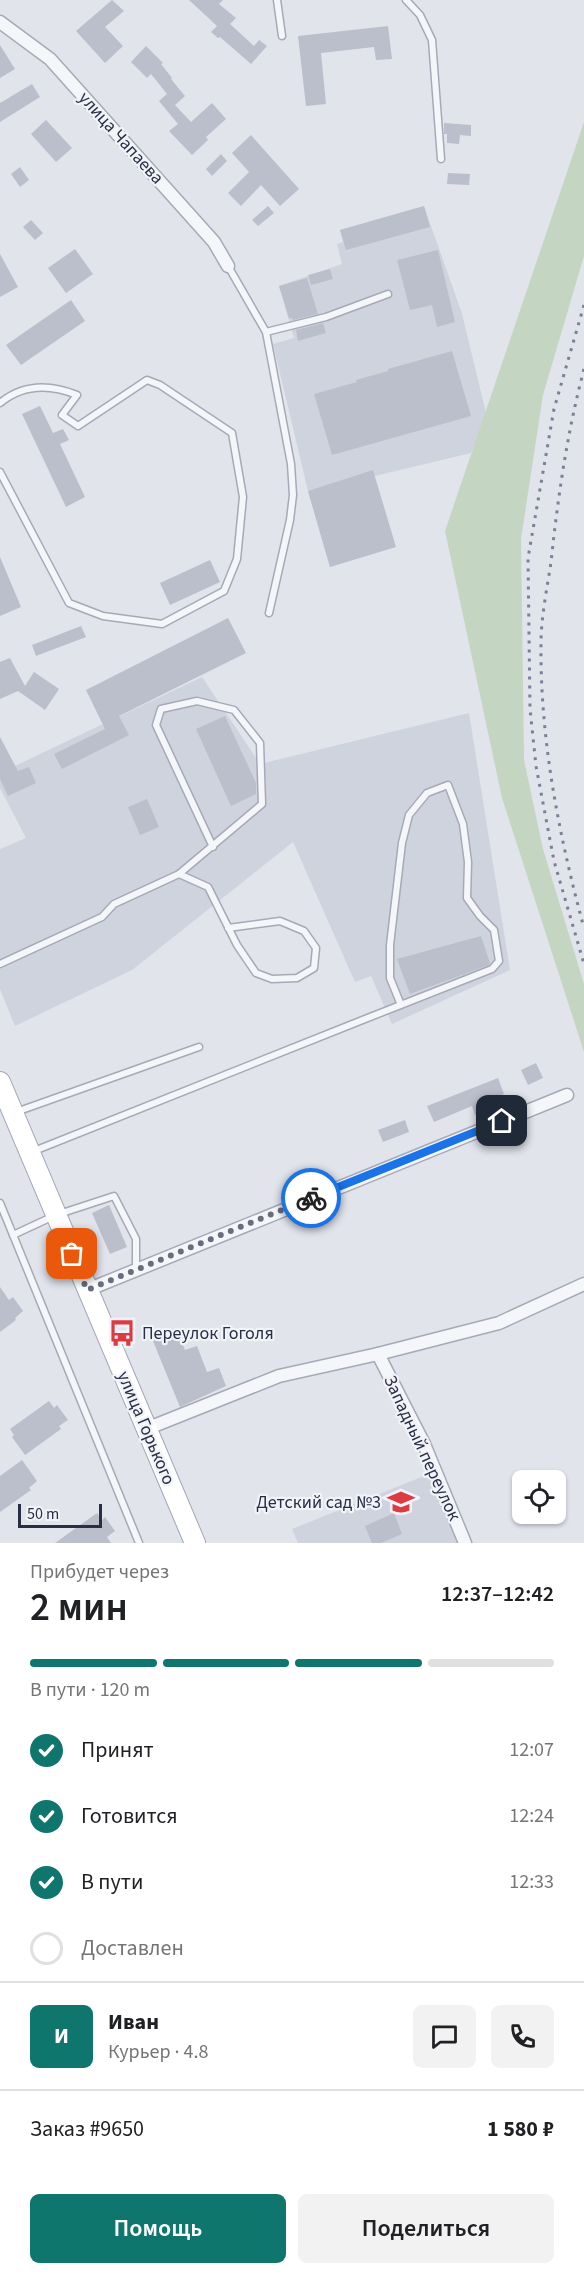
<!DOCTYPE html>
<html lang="ru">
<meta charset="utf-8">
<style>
body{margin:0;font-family:"Source Sans 3",sans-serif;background:#f2f2f2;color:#202124;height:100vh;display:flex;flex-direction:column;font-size:22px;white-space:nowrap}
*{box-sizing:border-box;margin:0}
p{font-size:20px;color:#757577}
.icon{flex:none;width:33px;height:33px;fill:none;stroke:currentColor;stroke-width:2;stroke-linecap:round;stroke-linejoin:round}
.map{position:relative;height:1543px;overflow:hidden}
.details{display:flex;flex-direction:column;background:#fff;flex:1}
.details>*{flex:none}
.tools{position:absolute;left:512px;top:1470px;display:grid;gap:12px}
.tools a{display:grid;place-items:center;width:54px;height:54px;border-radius:9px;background:#fff;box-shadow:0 2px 4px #0004;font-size:30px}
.scale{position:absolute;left:18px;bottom:15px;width:84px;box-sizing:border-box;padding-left:6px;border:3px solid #282f45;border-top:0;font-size:16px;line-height:21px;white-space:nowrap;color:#282f45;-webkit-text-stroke:4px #f1f3f8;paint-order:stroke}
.pin{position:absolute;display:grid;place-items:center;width:51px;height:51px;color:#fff;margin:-26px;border-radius:12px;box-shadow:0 3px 9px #0006}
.courier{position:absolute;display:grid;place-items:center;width:60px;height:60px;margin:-30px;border:4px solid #1a73e8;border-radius:50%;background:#fff;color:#222;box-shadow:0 2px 8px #0007}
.summary em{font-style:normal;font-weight:600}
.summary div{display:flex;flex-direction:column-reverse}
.summary{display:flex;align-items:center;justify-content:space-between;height:102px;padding:0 30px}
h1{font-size:39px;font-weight:600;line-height:45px}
.bar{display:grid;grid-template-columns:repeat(4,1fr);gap:9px 6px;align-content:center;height:72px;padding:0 30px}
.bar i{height:8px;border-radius:4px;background:#e0e0e0}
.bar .selected{background:#0f766e}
.bar p{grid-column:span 4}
.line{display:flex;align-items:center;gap:15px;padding:0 30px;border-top:2px solid #e0e0e0}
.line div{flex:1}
.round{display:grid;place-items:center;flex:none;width:63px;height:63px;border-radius:9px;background:#f2f2f2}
ol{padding:0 30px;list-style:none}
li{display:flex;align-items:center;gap:18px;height:66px}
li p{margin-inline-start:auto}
li .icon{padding:6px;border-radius:50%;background:#0f766e;color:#fff;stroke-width:4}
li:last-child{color:#757577}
li i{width:33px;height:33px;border:3px solid #e0e0e0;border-radius:50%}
.action{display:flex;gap:12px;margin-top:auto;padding:12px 30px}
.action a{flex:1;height:69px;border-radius:9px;background:#0f766e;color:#fff;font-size:24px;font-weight:600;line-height:69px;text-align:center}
.action a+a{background:#f2f2f2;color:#202124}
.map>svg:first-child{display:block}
</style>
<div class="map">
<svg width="584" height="1543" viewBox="0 0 584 1543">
<rect width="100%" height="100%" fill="#e1e4eb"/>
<g fill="#cfd3dd">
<path d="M424 206 462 314 487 417 471 453 375 476 368 555 330 567 308 491 273 344 294 338 279 286 342 264 337 244 343 242 340 230Z"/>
<path d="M202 677 260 764 469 713 510 970 392 1024 371 976 355 982 293 842 132 970 15 1026 0 989V849L26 838 0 788V773Z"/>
<path d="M429 1474 458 1543H298L292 1529Z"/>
</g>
<path fill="#c4d6c2" d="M584 122V256L543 395 521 539 524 760 543 849 584 984V1052L502 798 445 531Z"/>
<g fill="#bbbfcc">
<path d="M112 0 124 11 105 27 123 46 105 63 76 31Z"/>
<path d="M189 0H223L219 4 236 18 230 24 254 46 259 40 267 46 251 64 220 37 218 38 211 32 217 26Z"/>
<path d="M388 26 392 59 376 60 374 47 321 53 326 104 306 106 298 36Z"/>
<path d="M0 45 15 69 0 78Z"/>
<path d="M146 46 163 63 161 64 172 78 171 79 185 96 175 105 191 122 212 103 226 119 206 137 208 140 192 155 169 131 178 124 159 101 167 94 151 74 147 78 131 62Z"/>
<path d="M32 84 40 97 0 122V103Z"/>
<path d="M46 120 72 148 56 162 31 134Z"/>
<path d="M444 123 471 125V136L460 135 459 144 447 143V134H444Z"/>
<path d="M251 135 299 189 280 206 261 185 241 206 228 193 249 172 232 153Z"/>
<path d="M221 154 227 161 212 176 206 169Z"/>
<path d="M20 167 29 180 20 187 11 174Z"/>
<path d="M448 173 470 174 469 185 447 184Z"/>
<path d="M268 206 274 213 258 226 252 220Z"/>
<path d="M424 206 430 227 346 250 340 230Z"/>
<path d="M31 220 43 233 35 240 23 227Z"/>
<path d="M75 249 93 274 66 293 48 268Z"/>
<path d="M438 250 455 322 437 327 432 305 410 310 397 260Z"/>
<path d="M0 254 18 287 0 297Z"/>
<path d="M330 269 333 279 311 285 308 275Z"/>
<path d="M307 278 318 314 293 320 292 318H289L279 286Z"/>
<path d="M71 300 85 321 21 365 6 345Z"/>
<path d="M323 323 326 333 298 341 296 330Z"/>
<path d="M452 351 471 416 332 455 314 394 357 382 356 380 388 371V369Z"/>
<path d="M40 406 53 433 63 429 69 440 60 444 85 497 66 507 22 414Z"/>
<path d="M373 470 396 547 330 567 308 491Z"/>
<path d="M0 557 21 607 0 616Z"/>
<path d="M210 560 220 582 170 605 160 583Z"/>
<path d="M228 618 246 653 119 716 129 735 62 769 54 754 105 729 86 690Z"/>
<path d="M81 626 86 637 36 656 32 645Z"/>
<path d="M10 658 25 686 34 672 59 689 45 710 18 691 0 699V662Z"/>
<path d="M225 716 256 783V794L231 806 196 729Z"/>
<path d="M0 737 18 771 29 767 36 783 8 796 0 779Z"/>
<path d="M147 799 159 827 140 835 128 807Z"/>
<path d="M481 936 490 963 489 965 410 994 397 959Z"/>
<path d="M536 1063 543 1078 528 1085 521 1070Z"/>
<path d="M498 1078 504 1094 483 1102 487 1111 475 1115 472 1106 434 1122 427 1106Z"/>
<path d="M405 1120 409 1132 383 1142 378 1130Z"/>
<path d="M109 1205 127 1247 110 1254 92 1213Z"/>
<path d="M0 1287 9 1300 13 1297 23 1311 15 1318 16 1320 0 1332Z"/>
<path d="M177 1331 185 1350 197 1346 207 1372 219 1368 226 1386 180 1407 153 1341Z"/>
<path d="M49 1401 54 1408 57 1405 68 1420 59 1426 61 1429 25 1455 12 1437 14 1435 10 1429Z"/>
<path d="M22 1460 37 1481 29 1488 31 1490 0 1512V1476Z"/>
<path d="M97 1513 102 1520 105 1517 115 1531 107 1537 111 1543H55Z"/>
<path d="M394 1513 402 1534 381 1543H372L365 1526Z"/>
</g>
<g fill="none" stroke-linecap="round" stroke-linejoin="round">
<defs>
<g id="lane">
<path d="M277 0 282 36"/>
<path d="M406 0 420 15 432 40 441 159"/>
<path d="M228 266 266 332 291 464 293 495 290 520 269 613"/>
<path d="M266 332 326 317 388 294"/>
<path d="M0 403C23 384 50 384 77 395L62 415 78 426 147 380 160 385 232 433 243 497 237 559 224 591 162 624 103 616 69 603 0 472"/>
<path d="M179 874 262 804 260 743 234 710 197 701 161 709 156 725 213 847"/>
<path d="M0 964 102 917 114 904 179 874 208 887 237 945 256 973 272 979 297 978 314 968 316 948 304 931 280 921 228 928"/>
<path d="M16 1112 199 1047"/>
<path d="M34 1151C186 1090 339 1029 492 969L499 961 494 930 480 916 467 898 468 862 463 824 448 785 427 793 409 815 402 843 390 945V978L401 1005"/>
<path d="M0 1203 139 1543"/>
<path d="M13 1235 56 1215 114 1196 136 1239V1269"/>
</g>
<g id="street">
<path d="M0 22 50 59 214 242 228 266"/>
<path d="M87 1290 567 1095"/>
<path d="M378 1354 424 1444 465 1543"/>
<path d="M146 1429 279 1376 378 1354 499 1323 584 1284"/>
</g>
<path id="primary" d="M0 1082 195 1543"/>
</defs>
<use href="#lane" stroke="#a6aab6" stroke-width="9"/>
<use href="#street" stroke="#a6aab6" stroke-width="15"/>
<use href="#primary" stroke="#a0a6b8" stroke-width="22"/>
<use href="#lane" stroke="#f5f6f9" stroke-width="6"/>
<use href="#street" stroke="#f5f6f9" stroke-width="12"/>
<use href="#primary" stroke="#fff" stroke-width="20"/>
<g stroke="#798196" stroke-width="3" stroke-dasharray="3 6" stroke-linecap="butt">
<path d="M584 305 554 409 528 558 530 709 536 766 554 861 584 964"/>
<path d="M584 369C567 433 558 497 551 562 547 589 541 617 541 644 540 740 559 836 584 928"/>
</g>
</g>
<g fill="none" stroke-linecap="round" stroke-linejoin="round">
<path stroke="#696e7f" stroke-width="6" stroke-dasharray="0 10.8" d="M72 1254 87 1290 311 1198"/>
<path stroke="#1a73e8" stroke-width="8" d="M311 1198 502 1121"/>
</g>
<defs>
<symbol id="bus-bare" viewBox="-9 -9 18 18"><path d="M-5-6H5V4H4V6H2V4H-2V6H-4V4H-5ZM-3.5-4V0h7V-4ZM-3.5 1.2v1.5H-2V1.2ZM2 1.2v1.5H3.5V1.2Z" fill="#da3c42" stroke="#f1f3f8" stroke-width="2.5" paint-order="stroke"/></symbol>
<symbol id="school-bare" viewBox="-9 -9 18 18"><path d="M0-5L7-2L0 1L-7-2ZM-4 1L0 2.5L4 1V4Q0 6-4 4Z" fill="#da3c42" stroke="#f1f3f8" stroke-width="2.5" paint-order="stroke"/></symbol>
</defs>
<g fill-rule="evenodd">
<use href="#bus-bare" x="103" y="1314" width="38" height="38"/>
<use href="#school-bare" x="382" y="1483" width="38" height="38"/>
</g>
<g text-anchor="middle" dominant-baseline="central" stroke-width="4.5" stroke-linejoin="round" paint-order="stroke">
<g font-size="18" fill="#282f45" stroke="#f1f3f8">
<text transform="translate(121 138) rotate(48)">улица Чапаева</text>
<text transform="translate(146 1428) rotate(67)">улица Горького</text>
<text transform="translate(422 1448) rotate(65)">Западный переулок</text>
</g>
<g font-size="18" fill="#282f45" stroke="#f1f3f8" text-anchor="start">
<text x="142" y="1333">Переулок Гоголя</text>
<text x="381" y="1502" text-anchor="end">Детский сад №3</text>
</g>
</g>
</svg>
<div class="tools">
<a><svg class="icon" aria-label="locate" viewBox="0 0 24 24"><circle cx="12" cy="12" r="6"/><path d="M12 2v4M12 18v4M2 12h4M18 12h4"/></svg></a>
</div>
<div class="scale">50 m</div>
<div class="pin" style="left:72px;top:1254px;background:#ea580c"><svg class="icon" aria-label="bag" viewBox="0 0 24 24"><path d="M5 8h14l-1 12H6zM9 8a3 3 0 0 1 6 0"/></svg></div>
<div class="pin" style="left:502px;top:1121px;background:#1f2937"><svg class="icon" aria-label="home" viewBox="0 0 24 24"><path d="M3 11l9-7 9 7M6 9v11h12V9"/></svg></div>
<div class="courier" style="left:311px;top:1198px"><svg class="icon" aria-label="bike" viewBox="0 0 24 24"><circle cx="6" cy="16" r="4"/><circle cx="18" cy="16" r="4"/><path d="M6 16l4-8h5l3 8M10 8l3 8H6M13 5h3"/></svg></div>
</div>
<section class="details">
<div class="summary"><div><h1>2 мин</h1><p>Прибудет через</p></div><em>12:37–12:42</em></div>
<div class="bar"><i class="selected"></i><i class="selected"></i><i class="selected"></i><i></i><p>В пути · 120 m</p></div>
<ol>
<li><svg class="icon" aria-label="check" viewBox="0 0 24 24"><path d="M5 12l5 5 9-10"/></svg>Принят<p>12:07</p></li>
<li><svg class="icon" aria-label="check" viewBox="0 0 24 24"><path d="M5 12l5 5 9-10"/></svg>Готовится<p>12:24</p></li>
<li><svg class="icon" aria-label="check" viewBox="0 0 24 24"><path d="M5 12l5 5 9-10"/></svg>В пути<p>12:33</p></li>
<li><i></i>Доставлен</li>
</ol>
<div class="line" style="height:108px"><b class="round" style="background:#0f766e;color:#fff">И</b><div><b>Иван</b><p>Курьер · 4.8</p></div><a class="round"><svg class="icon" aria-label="chat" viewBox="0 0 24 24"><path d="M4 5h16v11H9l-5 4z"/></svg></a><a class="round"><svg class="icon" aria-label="phone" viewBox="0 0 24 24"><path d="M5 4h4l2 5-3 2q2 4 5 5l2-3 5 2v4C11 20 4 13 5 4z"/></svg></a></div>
<div class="line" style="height:78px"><div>Заказ #9650</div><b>1 580 ₽</b></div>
<div class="action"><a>Помощь</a><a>Поделиться</a></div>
</section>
